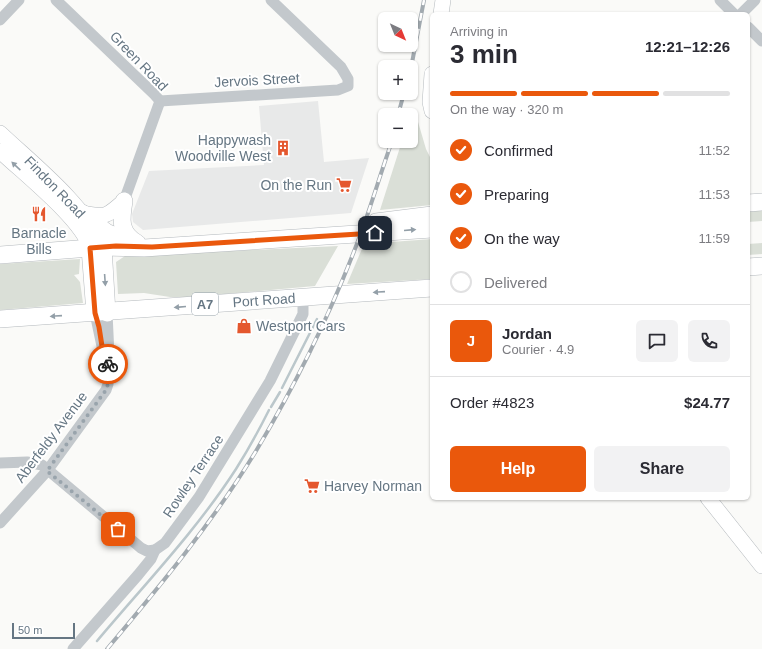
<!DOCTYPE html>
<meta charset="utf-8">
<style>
body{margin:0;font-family:Arial,sans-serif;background:#f2f2f3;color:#2b2b33;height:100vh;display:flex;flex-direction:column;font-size:15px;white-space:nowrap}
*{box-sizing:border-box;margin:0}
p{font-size:13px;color:#7c7c81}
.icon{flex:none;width:22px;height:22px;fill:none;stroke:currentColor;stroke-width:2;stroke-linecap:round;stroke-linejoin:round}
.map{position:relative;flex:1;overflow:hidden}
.panel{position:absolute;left:430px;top:12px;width:320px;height:488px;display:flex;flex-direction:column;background:#fff;border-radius:6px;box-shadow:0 1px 3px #0004}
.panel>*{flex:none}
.needle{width:26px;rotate:137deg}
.controls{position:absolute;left:378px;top:12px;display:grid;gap:8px}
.controls a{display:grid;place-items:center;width:40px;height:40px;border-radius:6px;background:#fff;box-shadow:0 1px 3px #0004;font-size:20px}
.scale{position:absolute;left:12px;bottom:10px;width:63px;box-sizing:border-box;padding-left:4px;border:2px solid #657683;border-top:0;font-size:11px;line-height:14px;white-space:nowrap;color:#657683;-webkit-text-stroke:3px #fff;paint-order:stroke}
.pin{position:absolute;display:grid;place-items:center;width:34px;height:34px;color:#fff;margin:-17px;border-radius:8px;box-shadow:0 2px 6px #0006}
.courier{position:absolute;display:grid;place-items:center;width:40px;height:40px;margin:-20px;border:3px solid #ea580c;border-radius:50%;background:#fff;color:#222;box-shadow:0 1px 5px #0007}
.overview em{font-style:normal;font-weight:600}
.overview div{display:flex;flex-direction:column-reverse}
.overview{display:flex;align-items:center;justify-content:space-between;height:68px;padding:0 20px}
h1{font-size:26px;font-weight:600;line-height:30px}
.bar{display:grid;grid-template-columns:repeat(4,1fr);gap:6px 4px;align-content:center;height:48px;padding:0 20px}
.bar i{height:5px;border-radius:3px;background:#e1e1e2}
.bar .selected{background:#ea580c}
.bar p{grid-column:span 4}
.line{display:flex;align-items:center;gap:10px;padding:0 20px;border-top:1px solid #e1e1e2}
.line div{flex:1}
.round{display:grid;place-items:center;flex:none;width:42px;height:42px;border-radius:6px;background:#f2f2f3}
ol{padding:0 20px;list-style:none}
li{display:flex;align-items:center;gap:12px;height:44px}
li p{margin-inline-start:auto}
li .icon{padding:4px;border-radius:50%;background:#ea580c;color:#fff;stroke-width:4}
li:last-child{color:#7c7c81}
li i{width:22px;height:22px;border:2px solid #e1e1e2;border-radius:50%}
.button{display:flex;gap:8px;margin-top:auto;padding:8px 20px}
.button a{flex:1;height:46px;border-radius:6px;background:#ea580c;color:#fff;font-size:16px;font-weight:600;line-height:46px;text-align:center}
.button a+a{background:#f2f2f3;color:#2b2b33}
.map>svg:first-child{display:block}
</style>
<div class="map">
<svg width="762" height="649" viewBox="0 0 762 649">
<rect width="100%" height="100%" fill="#fafaf8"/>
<path fill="#e8e9e9" d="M318 101 324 162 369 158 351 213 143 230 133 222 132 214 149 171 264 165 259 106Z"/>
<g fill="#dadfd7">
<path d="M411 115H416L426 149 432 161V205L380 210 402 141H411Z"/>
<path d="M762 210V221L748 222V211Z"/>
<path d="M432 239V279L347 284 364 244Z"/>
<path d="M762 243V254L748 255V244Z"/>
<path d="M338 246 315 286 191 297H170L144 293 118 294 116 262 125 256Z"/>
<path d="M80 259 79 274 74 275 80 282 83 303 0 310V264Z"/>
</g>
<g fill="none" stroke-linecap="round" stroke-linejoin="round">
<g stroke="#bbc7cb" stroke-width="2.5">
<path d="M282 388 317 319"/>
<path d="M271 407 280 392"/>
<path d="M97 641C144 585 196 531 236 469 248 450 259 430 269 410"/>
</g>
<defs>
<g id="major">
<path d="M441 14 443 0"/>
<path d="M432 74 430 102 432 111"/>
<path d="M0 133C34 165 84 204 103 247"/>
<path d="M0 151C23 173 83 220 90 248"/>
<path d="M82 213C106 217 105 218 124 201"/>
<path d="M708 498 762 566"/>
</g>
<g id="highway">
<path d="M124 201C121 219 119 233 137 243"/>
<path d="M748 203 762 202"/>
<path d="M82 213 106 232 133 243"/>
<path d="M376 222 432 215"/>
<path d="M103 247 107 313"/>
<path d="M90 248 95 313"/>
<path d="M0 255 103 247 144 248 432 229"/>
<path d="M748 267 762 266"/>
<path d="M0 319 432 288"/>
</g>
</defs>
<use href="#major" stroke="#b5babe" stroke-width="16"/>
<use href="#highway" stroke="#b4b9bd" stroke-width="18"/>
<g stroke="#c3c8cc" stroke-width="11">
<path d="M56 0 154 94 160 101 124 201"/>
<path d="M720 0 734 14"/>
<path d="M741 14 755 0"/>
<path d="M0 20 19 0"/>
<path d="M748 27 762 41"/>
<path d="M160 101 338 90 348 86V79L341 67 271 0"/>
<path d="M95 313 102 346"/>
<path d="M0 463 27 462 42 465 141 548 147 551 155 550"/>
<path d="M0 523 47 471 106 390 108 384 109 355 107 313"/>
<path d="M73 649 138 575 151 559 155 550 165 543 199 497 270 381 303 314V297"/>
</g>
<use href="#major" stroke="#fff" stroke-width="15"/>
<use href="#highway" stroke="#fff" stroke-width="17"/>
<defs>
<g id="rail">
<path d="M411 68 424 0"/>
<path d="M398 115 404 93"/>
<path d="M107 649C160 586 213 522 256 451 296 384 334 306 361 233 372 203 381 172 392 141"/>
</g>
</defs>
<use href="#rail" stroke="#a2aab0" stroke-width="4"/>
<use href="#rail" stroke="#fff" stroke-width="2.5" stroke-dasharray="8" stroke-linecap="butt"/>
</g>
<defs><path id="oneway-solid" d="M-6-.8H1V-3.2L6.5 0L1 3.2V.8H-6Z"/></defs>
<g fill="#939fa8">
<use href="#oneway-solid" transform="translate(16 166) rotate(-137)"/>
<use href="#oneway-solid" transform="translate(410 230) rotate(-5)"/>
<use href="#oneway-solid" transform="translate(105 280) rotate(86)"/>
<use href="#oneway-solid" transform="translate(379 292) rotate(176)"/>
<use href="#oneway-solid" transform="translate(180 307) rotate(175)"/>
<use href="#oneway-solid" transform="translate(56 316) rotate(176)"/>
</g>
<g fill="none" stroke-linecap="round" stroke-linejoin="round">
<path stroke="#99a4ac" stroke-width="4" stroke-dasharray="0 7.2" d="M108 364V384L106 390 47 471 118 529"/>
<path stroke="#ea580c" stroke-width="5" d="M108 364V361L104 359 99 327 95 313 90 248 116 246 152 247 375 233"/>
</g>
<defs>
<symbol id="building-bare" viewBox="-9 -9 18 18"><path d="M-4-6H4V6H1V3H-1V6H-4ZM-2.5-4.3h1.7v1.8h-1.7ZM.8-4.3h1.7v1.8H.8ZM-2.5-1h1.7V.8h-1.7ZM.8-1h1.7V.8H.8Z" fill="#e4572e" stroke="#fff" stroke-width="2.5" paint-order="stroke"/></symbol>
<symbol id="supermarket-bare" viewBox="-9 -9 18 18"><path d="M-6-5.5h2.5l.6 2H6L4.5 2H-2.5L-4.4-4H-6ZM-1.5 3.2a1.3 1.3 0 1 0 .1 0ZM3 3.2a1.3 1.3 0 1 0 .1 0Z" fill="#e4572e" stroke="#fff" stroke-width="2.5" paint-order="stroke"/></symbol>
<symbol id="restaurant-bare" viewBox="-9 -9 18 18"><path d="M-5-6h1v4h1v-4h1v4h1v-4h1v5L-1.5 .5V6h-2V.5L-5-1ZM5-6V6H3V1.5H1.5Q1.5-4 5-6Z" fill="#e4572e" stroke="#fff" stroke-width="2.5" paint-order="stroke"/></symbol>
<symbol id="shop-bare" viewBox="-9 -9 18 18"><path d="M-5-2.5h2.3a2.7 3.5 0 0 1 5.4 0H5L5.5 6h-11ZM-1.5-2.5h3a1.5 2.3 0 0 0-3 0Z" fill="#e4572e" stroke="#fff" stroke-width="2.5" paint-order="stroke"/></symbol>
</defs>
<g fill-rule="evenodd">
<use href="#building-bare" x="272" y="137" width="22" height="22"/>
<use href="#supermarket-bare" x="333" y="174" width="22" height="22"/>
<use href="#restaurant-bare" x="28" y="203" width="22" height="22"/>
<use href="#shop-bare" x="233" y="315" width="22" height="22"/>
<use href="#supermarket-bare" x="301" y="475" width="22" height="22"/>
</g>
<g text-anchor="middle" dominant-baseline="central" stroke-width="4" stroke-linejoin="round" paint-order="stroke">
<rect fill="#fff" stroke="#939fa8" stroke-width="1" x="192" y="293" width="26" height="22" rx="3"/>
<g font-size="13" font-weight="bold" fill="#657683">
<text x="205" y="304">A7</text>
</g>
<g font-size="14" fill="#657683" stroke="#fff">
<text transform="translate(139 61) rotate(46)">Green Road</text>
<text transform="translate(257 80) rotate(-3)">Jervois Street</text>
<text transform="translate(55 187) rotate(46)">Findon Road</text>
<text transform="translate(264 300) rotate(-4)">Port Road</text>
<text transform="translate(51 437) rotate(-53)">Aberfeldy Avenue</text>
<text transform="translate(193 476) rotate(-56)">Rowley Terrace</text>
</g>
<g font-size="14" fill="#657683" stroke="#fff" text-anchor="end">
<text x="271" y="140">Happywash<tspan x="271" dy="16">Woodville West</tspan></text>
<text x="332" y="185">On the Run</text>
<text x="39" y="233" text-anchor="middle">Barnacle<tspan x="39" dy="16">Bills</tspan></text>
<text x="256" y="326" text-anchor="start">Westport Cars</text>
<text x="324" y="486" text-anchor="start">Harvey Norman</text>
</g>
</g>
</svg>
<div class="controls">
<a><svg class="needle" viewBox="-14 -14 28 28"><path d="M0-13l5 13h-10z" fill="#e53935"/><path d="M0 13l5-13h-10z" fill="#7c7c81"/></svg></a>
<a>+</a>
<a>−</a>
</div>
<div class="scale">50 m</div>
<div class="pin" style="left:118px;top:529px;background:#ea580c"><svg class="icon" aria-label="bag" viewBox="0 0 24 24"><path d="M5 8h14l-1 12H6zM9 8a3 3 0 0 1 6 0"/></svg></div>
<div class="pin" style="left:375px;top:233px;background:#1f2937"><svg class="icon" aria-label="home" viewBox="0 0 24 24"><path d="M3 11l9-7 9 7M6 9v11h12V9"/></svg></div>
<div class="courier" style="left:108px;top:364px"><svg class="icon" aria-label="bike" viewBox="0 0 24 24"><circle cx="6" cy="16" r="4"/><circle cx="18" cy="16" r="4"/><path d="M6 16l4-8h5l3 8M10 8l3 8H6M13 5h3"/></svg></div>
<section class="panel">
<div class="overview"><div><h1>3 min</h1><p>Arriving in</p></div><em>12:21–12:26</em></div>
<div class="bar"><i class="selected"></i><i class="selected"></i><i class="selected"></i><i></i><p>On the way · 320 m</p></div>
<ol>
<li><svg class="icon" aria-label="check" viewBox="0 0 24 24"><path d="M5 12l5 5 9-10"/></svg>Confirmed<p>11:52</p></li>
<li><svg class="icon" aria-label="check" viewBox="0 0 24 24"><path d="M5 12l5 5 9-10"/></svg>Preparing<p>11:53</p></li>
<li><svg class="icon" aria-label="check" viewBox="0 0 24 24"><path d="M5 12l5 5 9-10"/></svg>On the way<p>11:59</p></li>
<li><i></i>Delivered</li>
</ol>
<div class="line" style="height:72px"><b class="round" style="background:#ea580c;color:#fff">J</b><div><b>Jordan</b><p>Courier · 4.9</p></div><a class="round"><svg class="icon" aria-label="chat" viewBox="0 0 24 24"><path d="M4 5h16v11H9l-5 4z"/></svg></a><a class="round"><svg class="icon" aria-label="phone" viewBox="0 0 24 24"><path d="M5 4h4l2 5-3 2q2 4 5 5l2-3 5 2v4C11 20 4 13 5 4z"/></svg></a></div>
<div class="line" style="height:52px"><div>Order #4823</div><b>$24.77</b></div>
<div class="button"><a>Help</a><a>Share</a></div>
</section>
</div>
